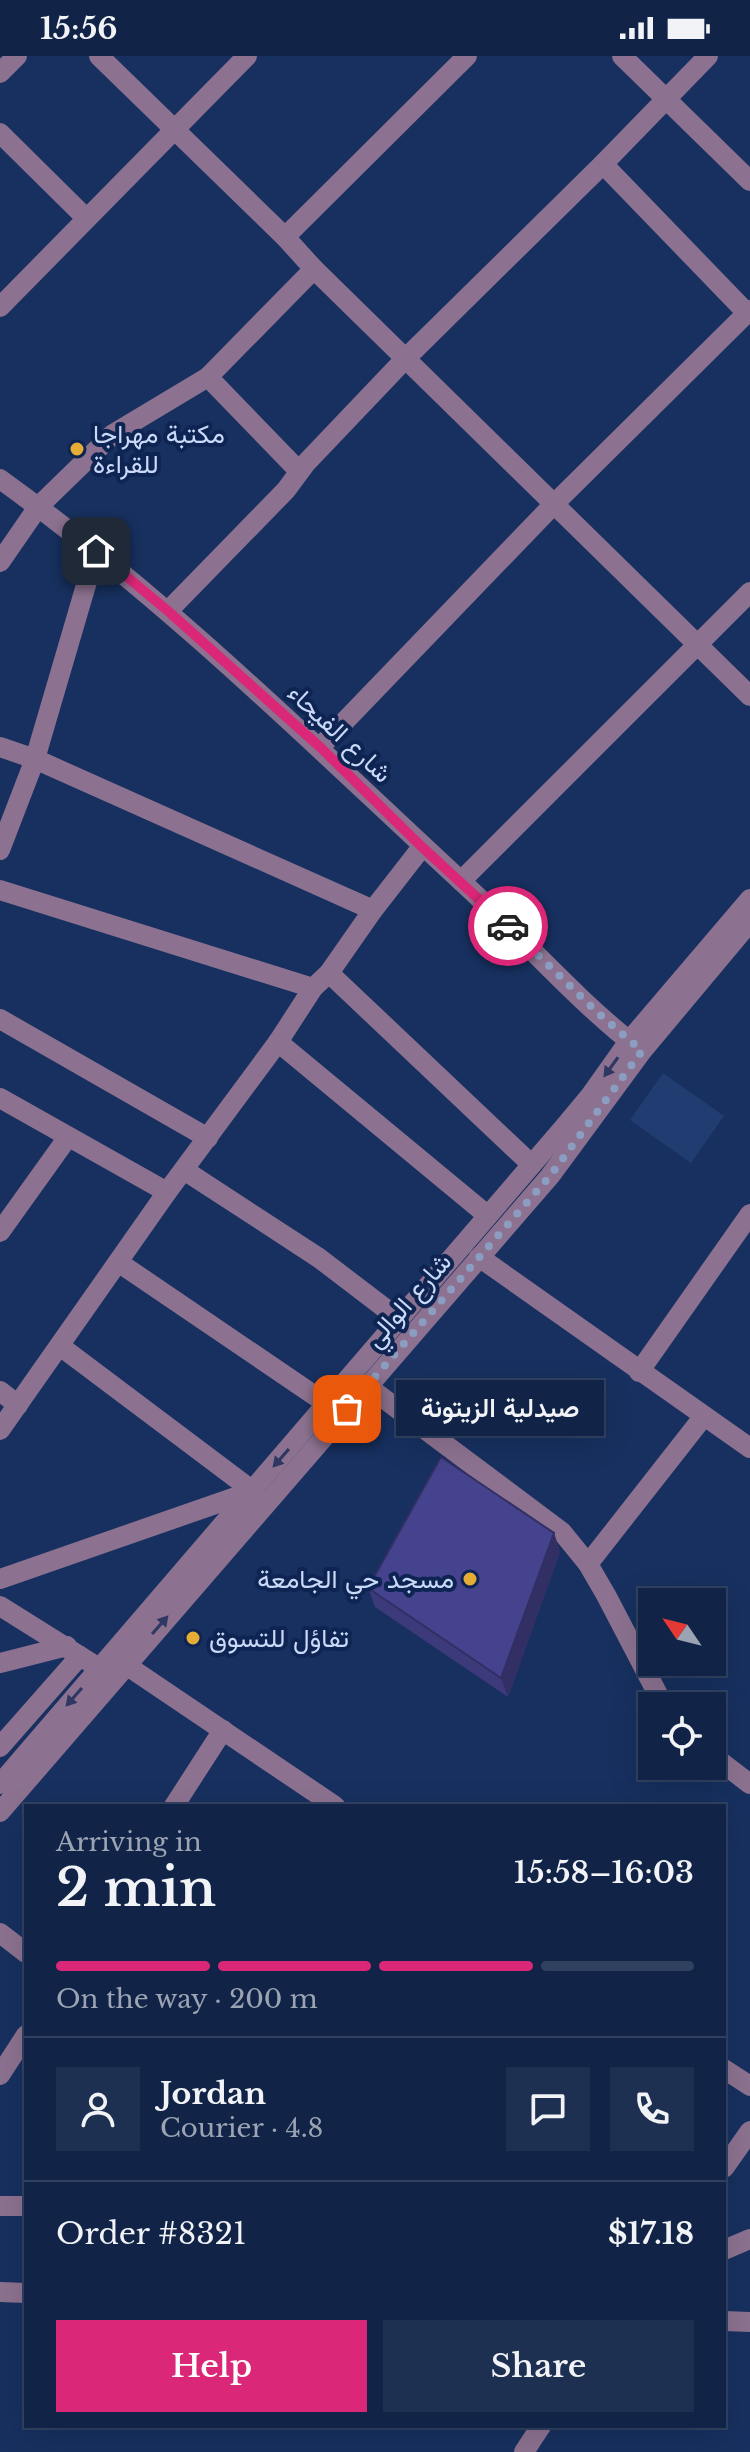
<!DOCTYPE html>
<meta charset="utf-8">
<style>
body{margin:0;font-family:"Libre Baskerville",Vazirmatn,serif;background:#1e3052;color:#f1f3f6;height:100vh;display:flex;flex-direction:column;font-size:30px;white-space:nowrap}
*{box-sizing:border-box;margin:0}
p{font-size:26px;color:#9ca4b4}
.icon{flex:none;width:44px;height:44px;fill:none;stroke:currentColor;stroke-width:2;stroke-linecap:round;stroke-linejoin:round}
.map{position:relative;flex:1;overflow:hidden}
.side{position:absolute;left:24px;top:1748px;width:702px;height:624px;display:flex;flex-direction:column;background:#112447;border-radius:0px;box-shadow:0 8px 32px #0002,0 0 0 2px #304160}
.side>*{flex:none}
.needle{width:52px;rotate:305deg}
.buttons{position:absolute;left:638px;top:1532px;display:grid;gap:16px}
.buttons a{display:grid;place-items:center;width:88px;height:88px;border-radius:0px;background:#112447;box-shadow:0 8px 32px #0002,0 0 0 2px #304160;font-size:40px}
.pin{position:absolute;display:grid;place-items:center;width:68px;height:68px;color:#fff;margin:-34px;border-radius:16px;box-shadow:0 4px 12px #0006}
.courier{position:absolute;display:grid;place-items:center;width:80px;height:80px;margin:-40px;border:6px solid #db2777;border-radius:50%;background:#fff;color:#222;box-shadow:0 2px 10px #0007}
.bubble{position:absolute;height:56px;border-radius:0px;background:#112447;box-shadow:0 8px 32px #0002,0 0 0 2px #304160;font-size:26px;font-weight:600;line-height:56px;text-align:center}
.overview em{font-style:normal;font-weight:600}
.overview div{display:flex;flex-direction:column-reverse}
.overview{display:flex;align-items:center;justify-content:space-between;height:136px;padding:0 32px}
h1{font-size:52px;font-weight:600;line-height:60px}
.bar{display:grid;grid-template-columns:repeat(4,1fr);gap:12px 8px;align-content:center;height:96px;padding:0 32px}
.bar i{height:10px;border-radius:6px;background:#304160}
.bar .selected{background:#db2777}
.bar p{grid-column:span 4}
.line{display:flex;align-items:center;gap:20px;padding:0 32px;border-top:2px solid #304160}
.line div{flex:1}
.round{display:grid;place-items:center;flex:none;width:84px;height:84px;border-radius:0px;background:#1e3052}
.cta{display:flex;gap:16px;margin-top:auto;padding:16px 32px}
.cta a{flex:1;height:92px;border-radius:0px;background:#db2777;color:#fff;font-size:32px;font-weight:600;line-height:92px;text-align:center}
.cta a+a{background:#1e3052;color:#f1f3f6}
.status{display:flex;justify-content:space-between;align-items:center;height:56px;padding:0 40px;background:#112447;direction:ltr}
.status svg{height:22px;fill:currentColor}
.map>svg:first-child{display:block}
</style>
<div class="status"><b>15:56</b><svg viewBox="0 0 49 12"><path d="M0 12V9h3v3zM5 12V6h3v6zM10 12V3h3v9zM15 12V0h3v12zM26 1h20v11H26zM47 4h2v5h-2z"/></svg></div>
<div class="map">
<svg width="750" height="2396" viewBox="0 0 750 2396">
<rect width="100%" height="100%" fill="#17305f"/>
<path fill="#203c70" d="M663 1017 724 1060 691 1107 630 1064Z"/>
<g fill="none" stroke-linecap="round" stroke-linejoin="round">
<g stroke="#8c7290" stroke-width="20">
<path d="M99 0 285 181 314 213 750 640"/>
<path d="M622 0 750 125"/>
<path d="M0 17 17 0"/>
<path d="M0 77 86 162"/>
<path d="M603 108 747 257"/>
<path d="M285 181 467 0"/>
<path d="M0 251 247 0"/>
<path d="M208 321 299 415"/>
<path d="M0 423C167 543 312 687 462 826 521 880 575 943 638 992"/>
<path d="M0 506 38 451 113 378 208 321 314 213"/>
<path d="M168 555 286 434 306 407 406 302 603 108 708 0"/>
<path d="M0 691 35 703 373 854"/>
<path d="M320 691 554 448 750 254"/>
<path d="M0 794 35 703 96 495"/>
<path d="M461 825 750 536"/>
<path d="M0 834 313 932"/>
<path d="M329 917 531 1108"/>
<path d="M0 963 208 1082"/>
<path d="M278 986 487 1159"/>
<path d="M0 1042 167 1136"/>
<path d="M184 1114 319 1202 399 1263"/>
<path d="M0 1176 68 1081"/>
<path d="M479 1201 750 1392"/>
<path d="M118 1206 327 1348"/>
<path d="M60 1290 253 1435"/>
<path d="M639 1316 750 1158"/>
<path d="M367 1330 562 1476 588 1508 606 1539 664 1650"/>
<path d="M0 1335 18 1349"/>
<path d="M0 1374 167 1136 278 986 313 932 329 917 373 854 422 791"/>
<path d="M588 1508 704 1360"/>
<path d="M0 1523 253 1435"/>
<path d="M0 1550 91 1607"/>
<path d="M0 1607 67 1590"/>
<path d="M126 1609 335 1750"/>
<path d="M0 1691 80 1600"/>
<path d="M712 1699 750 1728"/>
<path d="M0 1728 565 1070 590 1040 629 985 750 843"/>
<path d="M174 1750 223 1674"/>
<path d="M0 1756 550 1120 642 995 750 866"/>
<path d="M0 1877 26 1897"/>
<path d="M724 2013 750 2030"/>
<path d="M0 2019 26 1979"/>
<path d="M724 2112 750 2075"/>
<path d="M0 2150H26"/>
<path d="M724 2194 750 2183"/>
<path d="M0 2236 26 2237"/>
<path d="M724 2265 750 2266"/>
<path d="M524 2396 541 2370"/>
</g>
</g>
<path fill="#3c3a7a" d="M554 1477 560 1496 508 1641 375 1551 368 1532Z"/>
<path fill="#312f63" d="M554 1477 560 1496 508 1641 501 1622Z"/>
<path fill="#46438e" stroke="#312f63" stroke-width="2" d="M441 1401 554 1477 501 1622 368 1532Z"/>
<defs><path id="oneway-solid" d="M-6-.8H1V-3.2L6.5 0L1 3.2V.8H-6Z" transform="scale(2)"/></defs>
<g fill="#2e3862">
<use href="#oneway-solid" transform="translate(611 1011) rotate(126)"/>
<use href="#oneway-solid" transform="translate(281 1402) rotate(131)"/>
<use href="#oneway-solid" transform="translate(160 1569) rotate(-49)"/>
<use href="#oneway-solid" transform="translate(74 1641) rotate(131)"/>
</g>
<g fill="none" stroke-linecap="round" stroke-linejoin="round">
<path stroke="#8b9ec2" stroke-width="8" stroke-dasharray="0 14.4" d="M347 1353 550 1120 642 995 598 957 508 870"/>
<path stroke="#db2777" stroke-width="10" d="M96 495 168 555 320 691 422 791 508 870"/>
</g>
<g fill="#e5ad35" stroke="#0e2553" stroke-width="3">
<circle cx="77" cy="393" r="8"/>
<circle cx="470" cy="1523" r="8"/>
<circle cx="193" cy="1582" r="8"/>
</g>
<g text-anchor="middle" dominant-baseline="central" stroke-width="8" stroke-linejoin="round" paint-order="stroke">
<g font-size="26" fill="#c9d9f7" stroke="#0e2553" text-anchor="start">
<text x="93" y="378">مكتبة مهراجا<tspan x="93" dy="30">للقراءة</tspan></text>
<text x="454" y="1523" text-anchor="end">مسجد حي الجامعة</text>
<text x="209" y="1582">تفاؤل للتسوق</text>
</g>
<g font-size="26" fill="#c9d9f7" stroke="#0e2553">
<text transform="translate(340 677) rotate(43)">شارع الفيحاء</text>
<text transform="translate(408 1244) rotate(-49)">شارع الوالي</text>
</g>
</g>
</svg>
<div class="buttons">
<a><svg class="needle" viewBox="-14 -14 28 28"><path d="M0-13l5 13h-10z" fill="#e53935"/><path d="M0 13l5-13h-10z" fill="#9ca4b4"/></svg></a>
<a><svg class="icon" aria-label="locate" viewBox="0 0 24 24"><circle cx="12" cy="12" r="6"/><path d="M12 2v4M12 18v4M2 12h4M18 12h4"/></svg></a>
</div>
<div class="pin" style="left:347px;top:1353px;background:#ea580c"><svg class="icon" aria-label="bag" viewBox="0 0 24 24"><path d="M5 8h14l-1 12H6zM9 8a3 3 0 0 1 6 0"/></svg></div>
<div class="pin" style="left:96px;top:495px;background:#1f2937"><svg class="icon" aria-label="home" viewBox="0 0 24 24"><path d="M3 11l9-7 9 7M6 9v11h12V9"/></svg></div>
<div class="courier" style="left:508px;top:870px"><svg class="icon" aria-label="car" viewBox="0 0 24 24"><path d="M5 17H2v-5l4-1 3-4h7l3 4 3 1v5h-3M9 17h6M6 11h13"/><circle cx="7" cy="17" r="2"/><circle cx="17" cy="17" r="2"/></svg></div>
<div class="bubble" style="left:396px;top:1324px;width:208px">صيدلية الزيتونة</div>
<section class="side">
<div class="overview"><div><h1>2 min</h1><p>Arriving in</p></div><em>15:58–16:03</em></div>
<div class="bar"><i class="selected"></i><i class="selected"></i><i class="selected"></i><i></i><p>On the way · 200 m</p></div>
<div class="line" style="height:144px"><a class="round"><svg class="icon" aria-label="person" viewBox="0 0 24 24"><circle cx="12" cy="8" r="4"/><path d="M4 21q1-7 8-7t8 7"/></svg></a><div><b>Jordan</b><p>Courier · 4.8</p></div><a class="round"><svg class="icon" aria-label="chat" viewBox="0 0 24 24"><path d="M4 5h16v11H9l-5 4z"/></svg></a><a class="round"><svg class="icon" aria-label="phone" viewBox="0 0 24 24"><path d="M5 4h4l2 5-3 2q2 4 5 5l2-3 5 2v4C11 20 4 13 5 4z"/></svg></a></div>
<div class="line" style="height:104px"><div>Order #8321</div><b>$17.18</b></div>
<div class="cta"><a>Help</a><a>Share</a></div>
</section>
</div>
